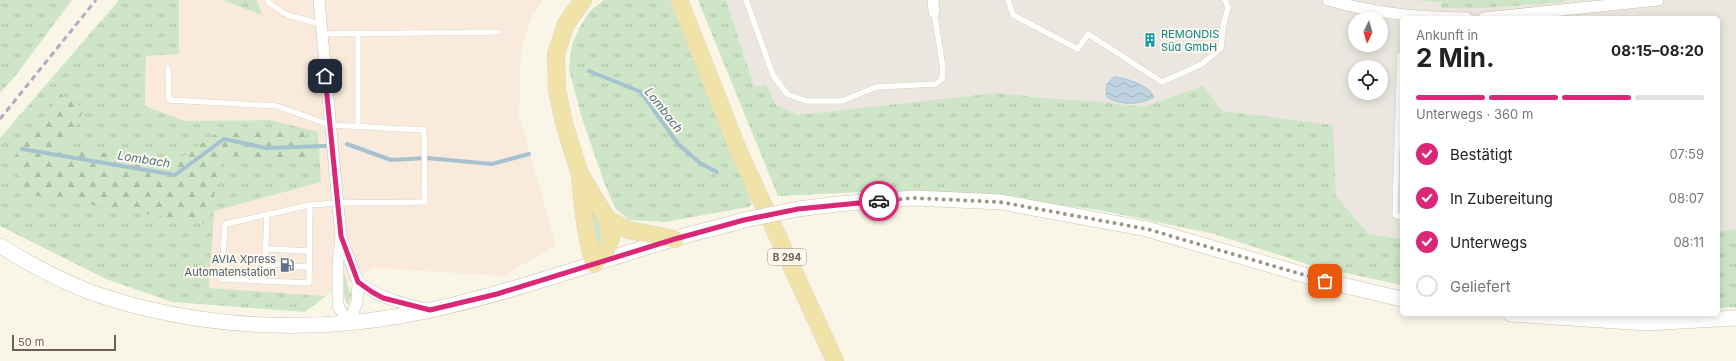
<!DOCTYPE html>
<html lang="de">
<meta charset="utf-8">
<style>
body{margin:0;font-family:Inter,sans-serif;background:#f2f2f2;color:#222;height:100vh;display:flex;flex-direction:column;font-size:15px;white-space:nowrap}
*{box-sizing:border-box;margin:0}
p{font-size:13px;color:#767676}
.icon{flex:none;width:22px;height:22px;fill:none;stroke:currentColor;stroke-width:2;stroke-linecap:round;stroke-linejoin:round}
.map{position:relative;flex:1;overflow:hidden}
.sheet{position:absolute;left:1400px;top:16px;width:320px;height:300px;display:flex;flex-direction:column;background:#fff;border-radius:6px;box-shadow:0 2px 10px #0003}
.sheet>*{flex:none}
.needle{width:26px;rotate:185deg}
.controls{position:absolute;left:1348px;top:12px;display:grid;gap:8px}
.controls a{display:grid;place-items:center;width:40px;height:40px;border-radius:50%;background:#fff;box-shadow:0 2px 10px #0003;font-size:20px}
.scale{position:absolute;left:12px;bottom:10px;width:104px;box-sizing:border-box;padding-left:4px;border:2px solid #70614e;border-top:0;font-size:11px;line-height:14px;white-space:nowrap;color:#70614e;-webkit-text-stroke:3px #fdf9ed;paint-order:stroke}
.pin{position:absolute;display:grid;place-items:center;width:34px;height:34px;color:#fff;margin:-17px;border-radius:8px;box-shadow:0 2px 6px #0006}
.courier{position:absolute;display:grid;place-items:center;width:40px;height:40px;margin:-20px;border:3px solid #db2777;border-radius:50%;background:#fff;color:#222;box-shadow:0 1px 5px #0007}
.headline em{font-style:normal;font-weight:700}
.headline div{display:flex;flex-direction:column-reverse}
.headline{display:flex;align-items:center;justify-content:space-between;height:68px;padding:0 16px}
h1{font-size:26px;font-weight:700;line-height:30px}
.bar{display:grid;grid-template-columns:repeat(4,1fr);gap:6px 4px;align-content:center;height:48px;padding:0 16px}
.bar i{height:5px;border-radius:3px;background:#e0e0e0}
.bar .selected{background:#db2777}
.bar p{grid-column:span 4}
ol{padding:0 16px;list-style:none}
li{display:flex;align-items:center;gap:12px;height:44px}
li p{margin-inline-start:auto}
li .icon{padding:4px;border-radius:50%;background:#db2777;color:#fff;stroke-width:4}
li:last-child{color:#767676}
li i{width:22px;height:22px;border:2px solid #e0e0e0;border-radius:50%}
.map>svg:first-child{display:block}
</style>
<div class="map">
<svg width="1736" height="361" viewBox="0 0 1736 361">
<defs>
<pattern id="grass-tufts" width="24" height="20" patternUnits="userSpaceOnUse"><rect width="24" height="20" fill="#cee6c7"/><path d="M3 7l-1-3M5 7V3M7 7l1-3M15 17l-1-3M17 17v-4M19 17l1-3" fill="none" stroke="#acbea4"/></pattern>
<pattern id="forest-firs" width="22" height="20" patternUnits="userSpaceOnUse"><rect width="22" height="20" fill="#cee6c7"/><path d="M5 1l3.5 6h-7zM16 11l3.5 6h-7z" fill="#acbea4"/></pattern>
<pattern id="water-waves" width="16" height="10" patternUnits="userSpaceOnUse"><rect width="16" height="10" fill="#bed5e1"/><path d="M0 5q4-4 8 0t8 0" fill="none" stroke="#9fb0b9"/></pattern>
</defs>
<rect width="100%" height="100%" fill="#faf6e7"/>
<path fill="#f9eadc" d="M150 0H543L531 19 521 49 519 116 556 245 504 276 374 268 326 296 209 288 213 211 321 182 270 120 185 121 145 106Z"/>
<path fill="#ebe7e0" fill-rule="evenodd" d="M726 0H1736V292L1718 293V18H1402V271L936 176 785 185ZM1355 19H1381V45H1355ZM1355 67H1381V93H1355Z"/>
<g fill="url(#grass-tufts)">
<path d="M0 0H72L16 75 0 93Z"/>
<path d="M119 0H179V54L146 56 145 106 185 121 270 120 318 132 321 182 214 211 209 288 326 296 305 312 172 302 106 279 0 226V138Z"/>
<path d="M223 0H257L262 15Z"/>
<path d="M604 0H672L752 204 749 207 665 222 629 220 615 208 605 185 581 115 569 70 572 44 581 25 590 11Z"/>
<path d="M698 0H726L754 87 766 84 776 105 798 115 996 93 1054 99 1095 101 1143 107 1203 86 1222 111 1333 125 1336 196 1368 234 1402 239V285L1313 266 1214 234 1099 210 977 194 863 192 778 196Z"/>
<path d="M1413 0H1564V2L1485 8H1441V2Z"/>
<path d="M589 200C596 216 605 230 599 247L595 241Z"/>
<path d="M1736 229V307L1718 308V266C1721 261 1718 240 1718 232Z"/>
<path d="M343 270 351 295 348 306C342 294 342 283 343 270Z"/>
</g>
<path fill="url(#forest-firs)" d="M61 94 84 109 66 147 172 163 216 134 306 129 311 158 223 156 208 224 26 194 13 160Z"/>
<path fill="url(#water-waves)" stroke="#a5c2d1" d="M1114 77C1127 78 1148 85 1154 97 1141 105 1118 106 1106 96L1107 84Z"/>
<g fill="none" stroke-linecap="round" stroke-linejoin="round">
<g stroke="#a5c2d1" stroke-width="4">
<path d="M589 71 641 92 678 144 700 163 717 172"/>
<path d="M347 144 391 160 427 158 492 164 529 154"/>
<path d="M22 149 175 175 224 139 266 148 325 146"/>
</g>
<defs>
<g id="lane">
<path d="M268 0 269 3 287 15 321 24"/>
<path d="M746 0 773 75 787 94 806 101H842L876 87 936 84 942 79 943 68 934 12"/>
<path d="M1008 0 1013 15 1078 49 1088 34 1162 82 1202 64 1221 48 1223 27 1228 7 1225 0"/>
<path d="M322 34 498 32"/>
<path d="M1400 55 1395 215 1402 217"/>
<path d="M168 69 169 100 277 106 330 125 424 130 425 202 337 203 310 205 225 224 222 279 309 283 310 205"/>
<path d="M358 126V33"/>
<path d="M267 215 265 264 309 267"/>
<path d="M266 249 310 251"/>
<path d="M264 281 265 264"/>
</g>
<g id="street">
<path d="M319 0 341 237 358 282 357 302 349 324"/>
<path d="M933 0 934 12"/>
<path d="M1328 0C1376 14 1417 17 1467 18"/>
<path d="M1484 18 1658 0"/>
<path d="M341 237 338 261V306L349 324"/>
<path d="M358 282C380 298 400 303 426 309"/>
</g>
<g id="secondary">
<path d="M798 209 838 204 914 198 1001 202 1147 229 1325 281 1402 299"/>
<path d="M0 246C28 263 59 280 90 292 199 330 318 335 431 310 513 292 592 263 673 239 697 232 721 227 744 220"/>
<path d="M1511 314 1646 323 1736 318"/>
</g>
<g id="primary">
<path d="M679 0 739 152 835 361"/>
<path d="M580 174C582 204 585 234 594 264L606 251 611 238 607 219 580 174 565 127 557 90 556 54 566 24 583 0"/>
<path d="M607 219 628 230 675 239"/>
</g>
</defs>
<use href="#lane" stroke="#cac0ae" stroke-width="6"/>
<use href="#street" stroke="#cac0ae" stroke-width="12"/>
<use href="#secondary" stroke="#ccc1ac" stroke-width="16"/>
<use href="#primary" stroke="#dad6d1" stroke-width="18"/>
<use href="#lane" stroke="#fff" stroke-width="5.5"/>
<use href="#street" stroke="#fff" stroke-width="11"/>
<use href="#secondary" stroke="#fff" stroke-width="15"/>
<use href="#primary" stroke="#f1e3a7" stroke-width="17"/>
<path stroke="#baa7c2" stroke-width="3" stroke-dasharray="6 4" stroke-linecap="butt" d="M0 119 96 0"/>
<defs>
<path id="secondary-bridge" d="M744 220 798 209"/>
</defs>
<use href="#secondary-bridge" stroke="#ccc1ac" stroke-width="16" stroke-linecap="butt"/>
<use href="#secondary-bridge" stroke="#fff" stroke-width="15"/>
</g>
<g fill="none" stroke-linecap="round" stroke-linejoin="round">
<path stroke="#a09584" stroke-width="4" stroke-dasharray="0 7.2" d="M879 201 914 198 1000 202 1147 229 1325 281"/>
<path stroke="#db2777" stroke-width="5" d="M325 76 341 236 358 282 372 292 383 298 430 310 497 294 675 239 744 220 798 209 879 201"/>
</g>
<defs>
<symbol id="building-bare" viewBox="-9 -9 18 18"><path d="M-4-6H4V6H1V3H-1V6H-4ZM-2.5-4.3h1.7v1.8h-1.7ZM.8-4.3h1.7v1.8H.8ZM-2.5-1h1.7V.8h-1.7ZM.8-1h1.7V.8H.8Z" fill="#0f9aa8" stroke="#fdf9ed" stroke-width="2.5" paint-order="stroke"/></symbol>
<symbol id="fuel-bare" viewBox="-9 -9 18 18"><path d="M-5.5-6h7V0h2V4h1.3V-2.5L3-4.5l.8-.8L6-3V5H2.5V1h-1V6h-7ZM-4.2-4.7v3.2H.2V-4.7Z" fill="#5c6f8a" stroke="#fdf9ed" stroke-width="2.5" paint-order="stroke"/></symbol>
</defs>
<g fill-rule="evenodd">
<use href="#building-bare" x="1140" y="30" width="20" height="20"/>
<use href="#fuel-bare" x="277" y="255" width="20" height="20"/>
</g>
<g text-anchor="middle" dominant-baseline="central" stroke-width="4" stroke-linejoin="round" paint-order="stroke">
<rect fill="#fdf9ed" stroke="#9a8f7e" stroke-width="1" x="768" y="249" width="38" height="16" rx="3"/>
<g font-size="10" font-weight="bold" fill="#70614e">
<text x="787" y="257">B 294</text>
</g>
<g font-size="11" fill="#0d838f" stroke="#fdf9ed" text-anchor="start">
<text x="1161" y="34">REMONDIS<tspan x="1161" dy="13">Süd GmbH</tspan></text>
</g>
<g font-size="11" fill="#4e5e75" stroke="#fdf9ed" text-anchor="end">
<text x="276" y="259">AVIA Xpress<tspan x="276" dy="13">Automatenstation</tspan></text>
</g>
<g font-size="12" font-style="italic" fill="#4e7388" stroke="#fdf9ed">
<text transform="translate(664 110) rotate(52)">Lombach</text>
<text transform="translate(144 159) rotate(9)">Lombach</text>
</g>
</g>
</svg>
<div class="controls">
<a><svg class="needle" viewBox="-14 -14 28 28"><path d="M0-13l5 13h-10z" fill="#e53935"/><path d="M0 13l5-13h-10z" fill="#767676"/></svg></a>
<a><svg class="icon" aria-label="locate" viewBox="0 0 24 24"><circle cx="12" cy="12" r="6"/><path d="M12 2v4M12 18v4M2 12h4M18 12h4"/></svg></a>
</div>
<div class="scale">50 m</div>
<div class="pin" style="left:1325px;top:281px;background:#ea580c"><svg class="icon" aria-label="bag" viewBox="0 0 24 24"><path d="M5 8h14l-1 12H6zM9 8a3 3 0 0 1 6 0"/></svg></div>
<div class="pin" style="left:325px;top:76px;background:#1f2937"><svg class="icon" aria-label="home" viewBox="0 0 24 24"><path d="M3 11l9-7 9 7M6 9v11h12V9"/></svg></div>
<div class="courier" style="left:879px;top:201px"><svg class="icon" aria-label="car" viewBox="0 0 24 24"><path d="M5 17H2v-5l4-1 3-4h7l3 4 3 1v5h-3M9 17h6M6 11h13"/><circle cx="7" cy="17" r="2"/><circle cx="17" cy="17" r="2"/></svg></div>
<section class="sheet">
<div class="headline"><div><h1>2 Min.</h1><p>Ankunft in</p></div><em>08:15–08:20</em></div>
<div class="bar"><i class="selected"></i><i class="selected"></i><i class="selected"></i><i></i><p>Unterwegs · 360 m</p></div>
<ol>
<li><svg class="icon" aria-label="check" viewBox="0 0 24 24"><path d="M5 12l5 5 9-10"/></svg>Bestätigt<p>07:59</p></li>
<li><svg class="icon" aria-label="check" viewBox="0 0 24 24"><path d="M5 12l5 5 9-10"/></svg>In Zubereitung<p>08:07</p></li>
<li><svg class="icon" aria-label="check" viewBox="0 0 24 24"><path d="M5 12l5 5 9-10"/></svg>Unterwegs<p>08:11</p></li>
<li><i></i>Geliefert</li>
</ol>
</section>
</div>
